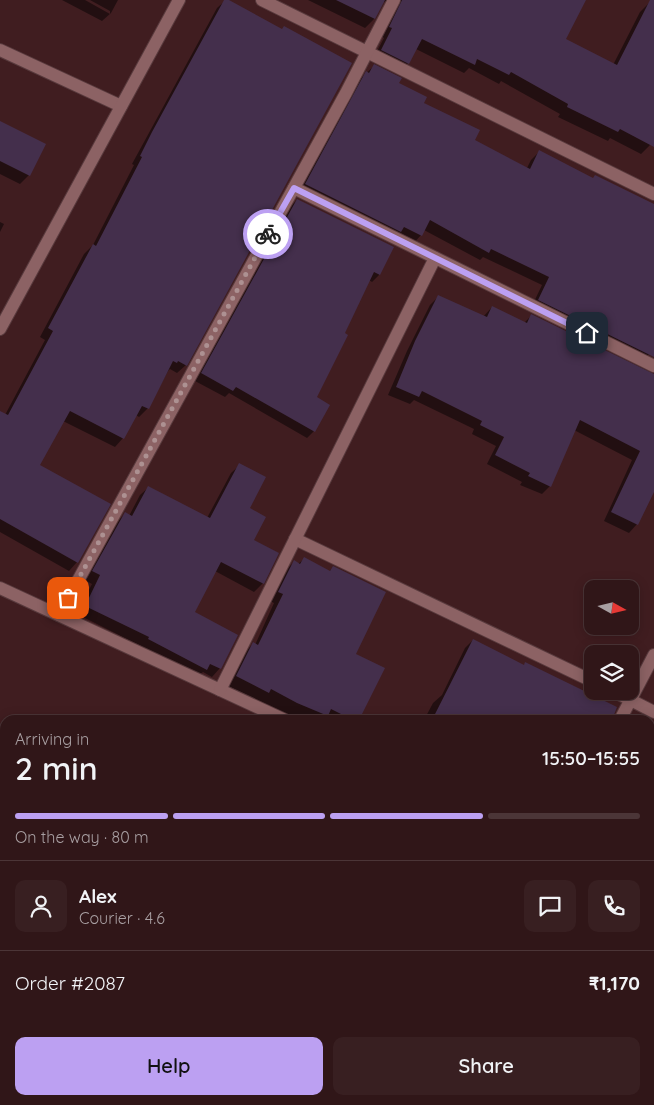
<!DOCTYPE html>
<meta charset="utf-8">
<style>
body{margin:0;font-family:Quicksand,sans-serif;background:#381f21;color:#f1f3f6;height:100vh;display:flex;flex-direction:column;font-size:19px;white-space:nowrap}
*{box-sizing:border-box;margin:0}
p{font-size:16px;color:#a89fa2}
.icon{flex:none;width:28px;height:28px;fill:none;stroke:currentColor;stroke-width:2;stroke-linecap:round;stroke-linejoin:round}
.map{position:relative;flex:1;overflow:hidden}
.panel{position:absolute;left:0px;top:715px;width:655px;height:390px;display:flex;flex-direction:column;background:#301618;border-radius:15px 15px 0 0;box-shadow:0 2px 12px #0003,0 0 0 1px #4b3537}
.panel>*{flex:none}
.needle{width:32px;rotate:98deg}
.tools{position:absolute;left:584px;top:580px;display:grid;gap:10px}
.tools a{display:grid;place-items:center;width:55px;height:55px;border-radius:10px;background:#301618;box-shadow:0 2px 12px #0003,0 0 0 1px #4b3537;font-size:25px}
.pin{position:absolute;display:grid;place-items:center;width:42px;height:42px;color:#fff;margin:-21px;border-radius:10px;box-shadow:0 2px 8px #0006}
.courier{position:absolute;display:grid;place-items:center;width:50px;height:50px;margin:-25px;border:4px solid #bca0f2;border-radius:50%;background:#fff;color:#222;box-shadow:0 1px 6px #0007}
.overview em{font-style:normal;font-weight:600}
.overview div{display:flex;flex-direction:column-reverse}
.overview{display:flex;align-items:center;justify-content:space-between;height:85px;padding:0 15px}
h1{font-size:32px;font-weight:600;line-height:38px}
.bar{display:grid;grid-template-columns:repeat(4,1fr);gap:8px 5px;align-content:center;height:60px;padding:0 15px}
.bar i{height:6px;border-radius:4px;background:#4b3537}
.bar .on{background:#bca0f2}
.bar p{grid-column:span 4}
.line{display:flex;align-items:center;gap:12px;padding:0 15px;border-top:1px solid #4b3537}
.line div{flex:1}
.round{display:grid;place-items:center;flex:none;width:52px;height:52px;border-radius:10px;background:#381f21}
.primary-button{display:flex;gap:10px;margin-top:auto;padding:10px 15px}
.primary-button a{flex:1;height:58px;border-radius:10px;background:#bca0f2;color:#111;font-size:20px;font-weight:600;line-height:58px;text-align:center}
.primary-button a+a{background:#381f21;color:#f1f3f6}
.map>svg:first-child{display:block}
</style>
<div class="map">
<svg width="654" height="1105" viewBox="0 0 654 1105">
<rect width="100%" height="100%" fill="#401d20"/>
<g fill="#0007">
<path d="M62 0H85L110 14V11L90 0H118L111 13 102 21Z"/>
<path d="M226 0 186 365 177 373 170 369 168 371 148 408 139 417 136 415 123 438 115 447 63 421 38 465 77 562 69 571 0 532V414L5 415 45 340 40 337 84 254 93 245 134 165 132 164 144 142 217 8Z"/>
<path d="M308 0H585L564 40 613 65 640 12 649 3 654 5V137L650 145 641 154 610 138 608 141 558 117 560 114 501 81 499 84 469 68 464 73 416 49 408 63 399 72 373 59 384 38 381 36 388 1 383 2 374 19 365 28Z"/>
<path d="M374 66 473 140 527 168 531 160 539 152 593 179 654 205V345L649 354 641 363 531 308 542 285 483 257 480 260 424 230 421 235 413 244 298 193 358 81Z"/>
<path d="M0 123 29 175 20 184 0 174Z"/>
<path d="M297 200 393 247 379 275 372 282 369 280 315 397 314 431 307 438 229 393 225 397 195 381 290 207Z"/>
<path d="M0 222 4 224 0 232Z"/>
<path d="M438 297 483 317 492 307 524 323 531 316 654 381V489L637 524 629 533 604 521 632 460 574 430 550 486 542 494 520 485 522 482 487 464 496 446 472 434 474 429 414 400 410 404 388 395 407 351 430 305Z"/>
<path d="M240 465 249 509 253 540 278 553 263 583 254 592 215 571 193 612 220 668 212 677 203 672 197 677 141 648V646L77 614 92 584 85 580 117 522 125 514 129 516 140 495 149 487 207 518 231 473Z"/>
<path d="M304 559 329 572 333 567 355 655 358 720H293L294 718 228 686 244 653 253 644 255 645 274 603 270 601 285 571 294 562 298 564Z"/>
<path d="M473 640 608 720H424L433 703 442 695 465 648Z"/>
<path d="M654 772V843L650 841V780Z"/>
<path d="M0 849 5 851V867L0 876Z"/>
<path d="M650 913 654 916V946L650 953Z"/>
<path d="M297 1100H358L367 1105H294Z"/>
<path d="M413 1100H531L540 1105H420Z"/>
</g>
<g fill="#442f4c">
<path d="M224 0H229L282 29 284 26 352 63 187 366 178 361 177 363 173 361 149 409 142 406 124 439 70 411 40 465 111 504 78 563 0 519V411L8 415 53 331 48 328 93 244 96 246 142 157 140 156 152 132Z"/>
<path d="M336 0H385L375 19Z"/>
<path d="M402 0H586L566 39 617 65 650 0H654V147L620 129 618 132 567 107 568 104 511 72 509 75 477 59 475 65 422 39 409 64 381 50 392 28 389 27Z"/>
<path d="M374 64 402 78 399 83 427 97 424 103 480 130 475 140 530 169 539 150 593 178 595 175 654 204V357L538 300 549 277 491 249 489 253 430 220 422 236 404 227 401 232 305 184 366 71 369 73Z"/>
<path d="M0 121 46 144 30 176 0 161Z"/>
<path d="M297 199 394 247 380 275 374 272 345 333 348 335 317 397 330 405 315 432 236 387 233 391 201 373Z"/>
<path d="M438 295 487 317 492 306 527 323 531 314 654 374V492L638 525 611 512 640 451 580 420 551 487 528 476 530 473 495 455 504 437 480 425 482 421 422 391 419 397 396 387 415 341Z"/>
<path d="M239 463 266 477 250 508 266 517 254 540 279 553 264 584 221 562 195 612 238 635 221 669 210 664 207 670 148 639 149 637 85 606 100 575 92 571 125 512 132 516 148 486 210 518Z"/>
<path d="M304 557 330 571 333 566 386 592 356 654 385 668 359 720H353L331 709 328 716 297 703 271 689 269 693 236 676 253 642 258 645 283 594 278 592 294 560 300 564Z"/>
<path d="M473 639 524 665 525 662 617 707 612 720H432Z"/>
</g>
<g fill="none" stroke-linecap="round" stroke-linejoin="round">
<defs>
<g id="minor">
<path d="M262 0 654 194"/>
<path d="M0 50 121 106"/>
<path d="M294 188 654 366"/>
<path d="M0 329 179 0"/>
<path d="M295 539 592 681"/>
<path d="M0 588 285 720"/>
<path d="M59 615 346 93 394 0"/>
<path d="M220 690 435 258"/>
<path d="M613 691 654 712"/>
<path d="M620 720 654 655"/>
<path d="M0 778 5 780"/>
<path d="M650 890 654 892"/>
<path d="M650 1013 654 1006"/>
<path d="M650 1089 654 1091"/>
<path d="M213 1105 216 1100"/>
<path d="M399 1105 402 1100"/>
<path d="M602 1105 605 1100"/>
</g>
</defs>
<use href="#minor" stroke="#583a3d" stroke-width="14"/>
<use href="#minor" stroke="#8c6264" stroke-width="12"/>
</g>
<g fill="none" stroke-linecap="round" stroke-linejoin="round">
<path stroke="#ad9192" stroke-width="5" stroke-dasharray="0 9" d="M68 598 268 234"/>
<path stroke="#bca0f2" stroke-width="6" d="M268 234 294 188 587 333"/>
</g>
</svg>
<div class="tools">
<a><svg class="needle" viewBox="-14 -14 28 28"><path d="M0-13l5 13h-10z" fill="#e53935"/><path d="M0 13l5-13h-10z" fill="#a89fa2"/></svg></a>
<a><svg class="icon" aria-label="layers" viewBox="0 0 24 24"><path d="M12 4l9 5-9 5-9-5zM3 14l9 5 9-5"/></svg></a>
</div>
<div class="pin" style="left:68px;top:598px;background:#ea580c"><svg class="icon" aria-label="bag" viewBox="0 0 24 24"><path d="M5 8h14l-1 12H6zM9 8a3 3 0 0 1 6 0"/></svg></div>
<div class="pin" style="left:587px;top:333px;background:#1f2937"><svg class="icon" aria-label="home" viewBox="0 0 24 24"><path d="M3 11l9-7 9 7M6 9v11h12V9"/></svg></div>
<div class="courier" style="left:268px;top:234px"><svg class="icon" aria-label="bike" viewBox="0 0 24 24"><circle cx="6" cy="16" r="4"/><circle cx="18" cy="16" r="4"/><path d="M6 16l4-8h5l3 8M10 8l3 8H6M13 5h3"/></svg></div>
<section class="panel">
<div class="overview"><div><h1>2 min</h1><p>Arriving in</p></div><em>15:50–15:55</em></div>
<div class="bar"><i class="on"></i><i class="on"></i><i class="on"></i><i></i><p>On the way · 80 m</p></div>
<div class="line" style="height:90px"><a class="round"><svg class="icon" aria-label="person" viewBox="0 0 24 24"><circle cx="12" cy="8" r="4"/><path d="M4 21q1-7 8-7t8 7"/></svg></a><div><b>Alex</b><p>Courier · 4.6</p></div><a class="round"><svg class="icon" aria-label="chat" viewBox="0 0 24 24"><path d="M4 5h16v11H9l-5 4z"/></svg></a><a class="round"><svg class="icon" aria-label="phone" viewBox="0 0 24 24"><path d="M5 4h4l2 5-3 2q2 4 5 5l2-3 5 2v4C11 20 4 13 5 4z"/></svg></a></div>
<div class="line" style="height:65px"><div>Order #2087</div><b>₹1,170</b></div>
<div class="primary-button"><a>Help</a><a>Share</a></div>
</section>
</div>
